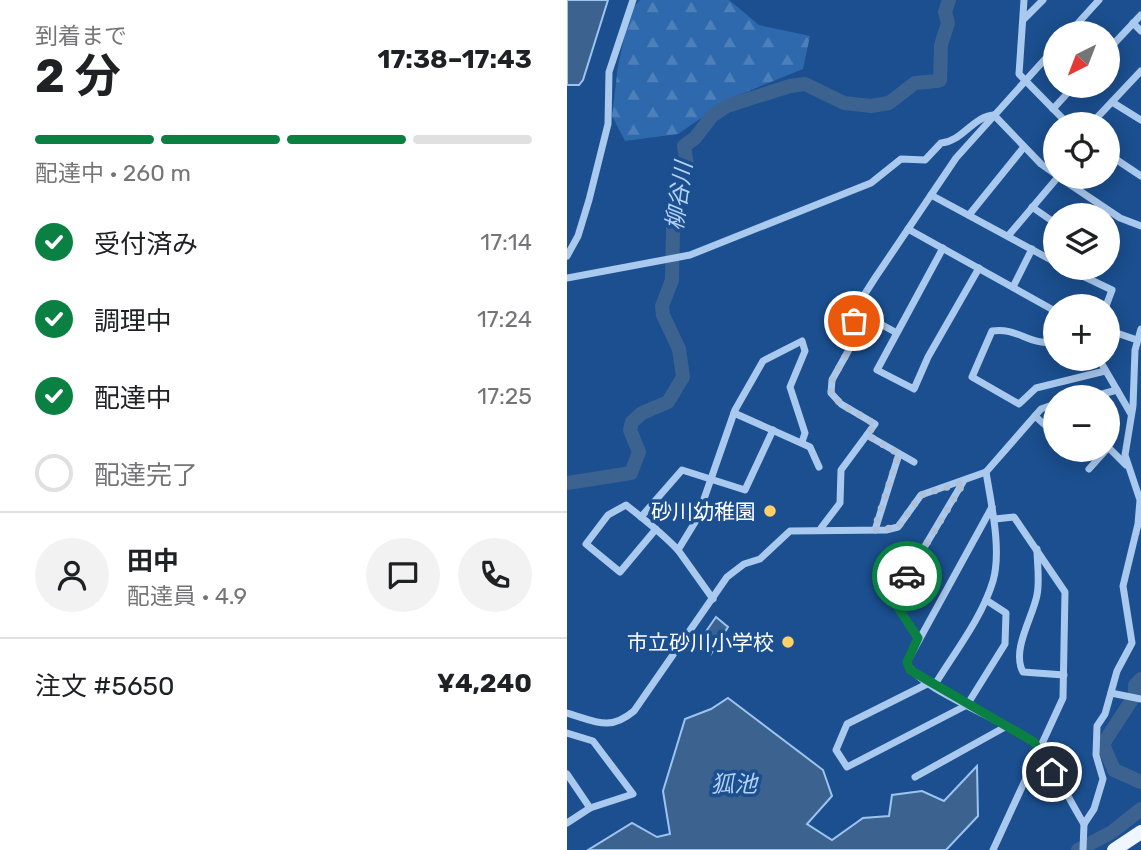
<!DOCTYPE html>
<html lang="ja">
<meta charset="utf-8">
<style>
body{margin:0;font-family:Rubik,"Noto Sans JP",sans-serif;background:#f2f2f2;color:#202124;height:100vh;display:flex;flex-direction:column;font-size:26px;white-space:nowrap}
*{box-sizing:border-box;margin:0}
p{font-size:23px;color:#757577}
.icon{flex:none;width:38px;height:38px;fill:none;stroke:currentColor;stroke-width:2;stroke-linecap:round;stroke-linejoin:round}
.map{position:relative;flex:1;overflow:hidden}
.details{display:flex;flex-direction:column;background:#fff;width:567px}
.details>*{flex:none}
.needle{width:46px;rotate:222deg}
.controls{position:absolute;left:476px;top:21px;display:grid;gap:14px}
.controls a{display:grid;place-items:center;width:77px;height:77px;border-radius:50%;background:#fff;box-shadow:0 4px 18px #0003;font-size:35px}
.pin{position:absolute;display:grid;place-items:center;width:60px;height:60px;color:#fff;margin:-30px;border:4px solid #fff;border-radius:50%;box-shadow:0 2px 7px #0007}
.courier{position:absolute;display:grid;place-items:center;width:70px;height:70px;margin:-35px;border:5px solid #0b8043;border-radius:50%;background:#fff;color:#222;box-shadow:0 2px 9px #0007}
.head em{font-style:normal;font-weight:700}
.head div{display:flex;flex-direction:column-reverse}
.head{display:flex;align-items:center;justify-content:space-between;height:119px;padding:0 35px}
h1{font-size:46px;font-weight:700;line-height:52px}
.bar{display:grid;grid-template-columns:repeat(4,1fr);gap:10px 7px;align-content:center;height:84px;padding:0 35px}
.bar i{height:9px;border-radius:5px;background:#e0e0e0}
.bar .active{background:#0b8043}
.bar p{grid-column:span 4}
.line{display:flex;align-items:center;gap:18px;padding:0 35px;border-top:2px solid #e0e0e0}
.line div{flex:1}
.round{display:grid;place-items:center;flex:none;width:74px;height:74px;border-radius:37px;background:#f2f2f2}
ol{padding:0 35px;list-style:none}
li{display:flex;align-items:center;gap:21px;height:77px}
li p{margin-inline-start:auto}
li .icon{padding:7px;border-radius:50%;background:#0b8043;color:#fff;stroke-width:4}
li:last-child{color:#757577}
li i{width:38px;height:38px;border:4px solid #e0e0e0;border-radius:50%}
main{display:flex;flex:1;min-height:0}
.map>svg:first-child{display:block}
</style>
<main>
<section class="details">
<div class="head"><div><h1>2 分</h1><p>到着まで</p></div><em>17:38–17:43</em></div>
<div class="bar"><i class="active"></i><i class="active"></i><i class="active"></i><i></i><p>配達中 · 260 m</p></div>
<ol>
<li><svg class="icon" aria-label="check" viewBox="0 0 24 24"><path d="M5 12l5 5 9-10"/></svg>受付済み<p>17:14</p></li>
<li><svg class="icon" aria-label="check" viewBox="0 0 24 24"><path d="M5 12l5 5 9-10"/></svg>調理中<p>17:24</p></li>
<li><svg class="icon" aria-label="check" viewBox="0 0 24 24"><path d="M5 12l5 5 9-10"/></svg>配達中<p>17:25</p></li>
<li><i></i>配達完了</li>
</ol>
<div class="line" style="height:126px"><a class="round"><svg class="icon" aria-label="person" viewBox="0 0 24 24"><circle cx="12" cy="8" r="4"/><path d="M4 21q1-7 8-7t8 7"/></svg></a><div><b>田中</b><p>配達員 · 4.9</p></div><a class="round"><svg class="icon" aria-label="chat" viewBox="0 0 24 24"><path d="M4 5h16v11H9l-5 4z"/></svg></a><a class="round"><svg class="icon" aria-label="phone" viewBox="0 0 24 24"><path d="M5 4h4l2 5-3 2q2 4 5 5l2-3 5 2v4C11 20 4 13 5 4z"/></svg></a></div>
<div class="line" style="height:91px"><div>注文 #5650</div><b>¥4,240</b></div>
</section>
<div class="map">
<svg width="574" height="850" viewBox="0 0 574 850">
<defs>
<pattern id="forest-firs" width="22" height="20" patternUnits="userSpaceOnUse" patternTransform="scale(1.75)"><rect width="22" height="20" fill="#2e69ad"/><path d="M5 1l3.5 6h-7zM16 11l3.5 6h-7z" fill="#4d80b9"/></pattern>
</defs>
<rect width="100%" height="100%" fill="#1b4f8f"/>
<path fill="url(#forest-firs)" d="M73 0H162L192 25 243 36 236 69 162 99 111 134 58 141 45 116 51 66 63 11Z"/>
<g fill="#3c6290" stroke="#9cc4f0" stroke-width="2">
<path d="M0 0H41L16 80 12 85H0Z"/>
<path d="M149 617 161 627 144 654 131 643Z"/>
<path d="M161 698 256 770 265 796 240 824 265 840 296 818 322 816 325 795 355 791 377 801 410 766 411 816 379 850H21L65 823 90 837 103 834 96 791 118 719 144 709Z"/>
</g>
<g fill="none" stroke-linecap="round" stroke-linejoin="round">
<g stroke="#3c6290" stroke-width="14">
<path d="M0 483 64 473 72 452 63 430 65 422 75 413 101 402 116 377 112 349 96 315 95 306 105 280 106 228 120 164 117 146 128 138 145 116 160 106 223 86 238 84 277 103 304 106 322 103 348 83 370 81 373 80 374 45 381 23 378 12 382 0"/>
<path d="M574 679 568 685V695L536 744 547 770 574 782"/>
<path d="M511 850 545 832 574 809"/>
</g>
<g stroke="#a9c9ee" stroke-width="7">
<path d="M457 0 452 74 501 124"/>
<path d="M457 19 476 0"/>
<path d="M566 23 574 31"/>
<path d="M502 33 532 0"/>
<path d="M541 50 574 15"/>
<path d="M545 102 574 120"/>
<path d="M486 109 507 86"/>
<path d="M427 115 474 164 488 174"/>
<path d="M524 124 574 71"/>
<path d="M541 154 574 176"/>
<path d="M492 177 553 218 574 226"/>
<path d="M364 195 488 262"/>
<path d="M465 207 488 223"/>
<path d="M402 215 457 147"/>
<path d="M341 229 488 311"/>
<path d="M441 236 491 177"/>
<path d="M376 248 310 370 347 389 361 357 412 268"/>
<path d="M0 256 11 236 22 200 41 124 42 72 66 0"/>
<path d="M499 268 545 290 539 306"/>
<path d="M0 278 123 255 304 183 334 159 358 160 374 143C395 142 406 116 427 115"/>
<path d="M446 287 465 249"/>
<path d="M290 311 328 332"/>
<path d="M541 330 570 340"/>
<path d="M488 342C462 346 451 327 425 331L405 377 452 404 469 388 538 371"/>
<path d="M550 390 564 414"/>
<path d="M524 397 550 390 532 359"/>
<path d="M167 413 243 447 252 467"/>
<path d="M468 416 488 434"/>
<path d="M300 435 347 462"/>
<path d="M541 447 559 465"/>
<path d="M522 469 539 450"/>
<path d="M425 507 340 662C349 689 441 721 466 742 480 754 505 805 517 824"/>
<path d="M74 517 115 470 178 490 206 430"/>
<path d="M254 528 273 503 274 470 308 424 274 404 264 393 265 380 284 346 292 303 308 278 389 158 488 48"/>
<path d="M89 529 53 572 19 544 41 515 59 505C77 519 95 533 111 550"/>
<path d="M308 530 332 454"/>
<path d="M470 549C470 563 473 580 470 595 466 617 444 650 456 672L497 675"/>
<path d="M146 599 111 550 130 519 168 410 196 361 235 341 238 351 223 387 238 433 235 442"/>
<path d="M351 638 326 600 396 482"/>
<path d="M362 683 280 724 269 750 280 767 400 705 438 644 439 613 419 600"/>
<path d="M367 686C387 653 415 618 426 581 435 550 424 503 419 472"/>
<path d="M544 693 574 699"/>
<path d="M0 713C28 721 42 732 67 711L160 577 177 564 193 559 223 531 319 530 331 527 354 495 419 472 474 409 488 404"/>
<path d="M0 733 26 741 66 794 23 808 0 823"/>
<path d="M0 774 23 808"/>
<path d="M348 777 438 727"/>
<path d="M426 850 496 698 498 592 447 517 428 519"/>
<path d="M516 850 517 824 527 809 536 779 529 755 530 726 538 714 550 671 565 643 556 586 571 524 573 500 558 455 566 406 568 350 574 329"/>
</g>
<path stroke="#f0f6ff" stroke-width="14" d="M547 850 574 832"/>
</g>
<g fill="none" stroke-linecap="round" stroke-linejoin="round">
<path stroke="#afc1d8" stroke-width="7" stroke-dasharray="0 12.6" d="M287 321 284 346 265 380 264 393 274 404 308 424 300 435 332 454 307 530 331 527 354 495 397 482 340 576"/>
<path stroke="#0b8043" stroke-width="9" d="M340 576 326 600 351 638 340 662 343 670 467 742 485 772"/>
</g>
<g fill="#ffd166" stroke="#1b4f8f" stroke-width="2.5">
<circle cx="203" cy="511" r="7"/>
<circle cx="221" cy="642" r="7"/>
</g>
<g text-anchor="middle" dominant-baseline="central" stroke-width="7" stroke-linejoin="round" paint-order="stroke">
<g font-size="21" fill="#fff" stroke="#1b4f8f" text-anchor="end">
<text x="189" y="511">砂川幼稚園</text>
<text x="207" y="642">市立砂川小学校</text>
</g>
<g font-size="23" font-style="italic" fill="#b5d3f5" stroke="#1b4f8f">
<text transform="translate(112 196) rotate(-82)">柳谷川</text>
<text x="167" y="784">狐池</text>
</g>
</g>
</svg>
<div class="controls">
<a><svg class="needle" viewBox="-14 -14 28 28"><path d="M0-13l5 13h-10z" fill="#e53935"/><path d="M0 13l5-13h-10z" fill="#757577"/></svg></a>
<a><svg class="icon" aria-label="locate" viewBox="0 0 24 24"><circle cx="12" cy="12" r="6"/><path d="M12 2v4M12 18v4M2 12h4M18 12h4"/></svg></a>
<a><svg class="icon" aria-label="layers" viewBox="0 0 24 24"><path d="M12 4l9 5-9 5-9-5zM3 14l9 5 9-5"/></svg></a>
<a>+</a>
<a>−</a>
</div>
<div class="pin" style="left:287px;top:321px;background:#ea580c"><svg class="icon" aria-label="bag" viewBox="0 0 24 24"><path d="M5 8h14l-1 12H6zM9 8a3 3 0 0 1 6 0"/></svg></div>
<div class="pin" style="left:485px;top:772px;background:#1f2937"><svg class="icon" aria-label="home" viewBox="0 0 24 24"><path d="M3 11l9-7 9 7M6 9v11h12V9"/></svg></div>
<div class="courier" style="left:340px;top:576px"><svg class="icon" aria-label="car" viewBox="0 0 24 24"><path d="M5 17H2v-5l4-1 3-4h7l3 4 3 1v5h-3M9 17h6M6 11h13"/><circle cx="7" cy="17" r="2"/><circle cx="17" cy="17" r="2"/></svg></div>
</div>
</main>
